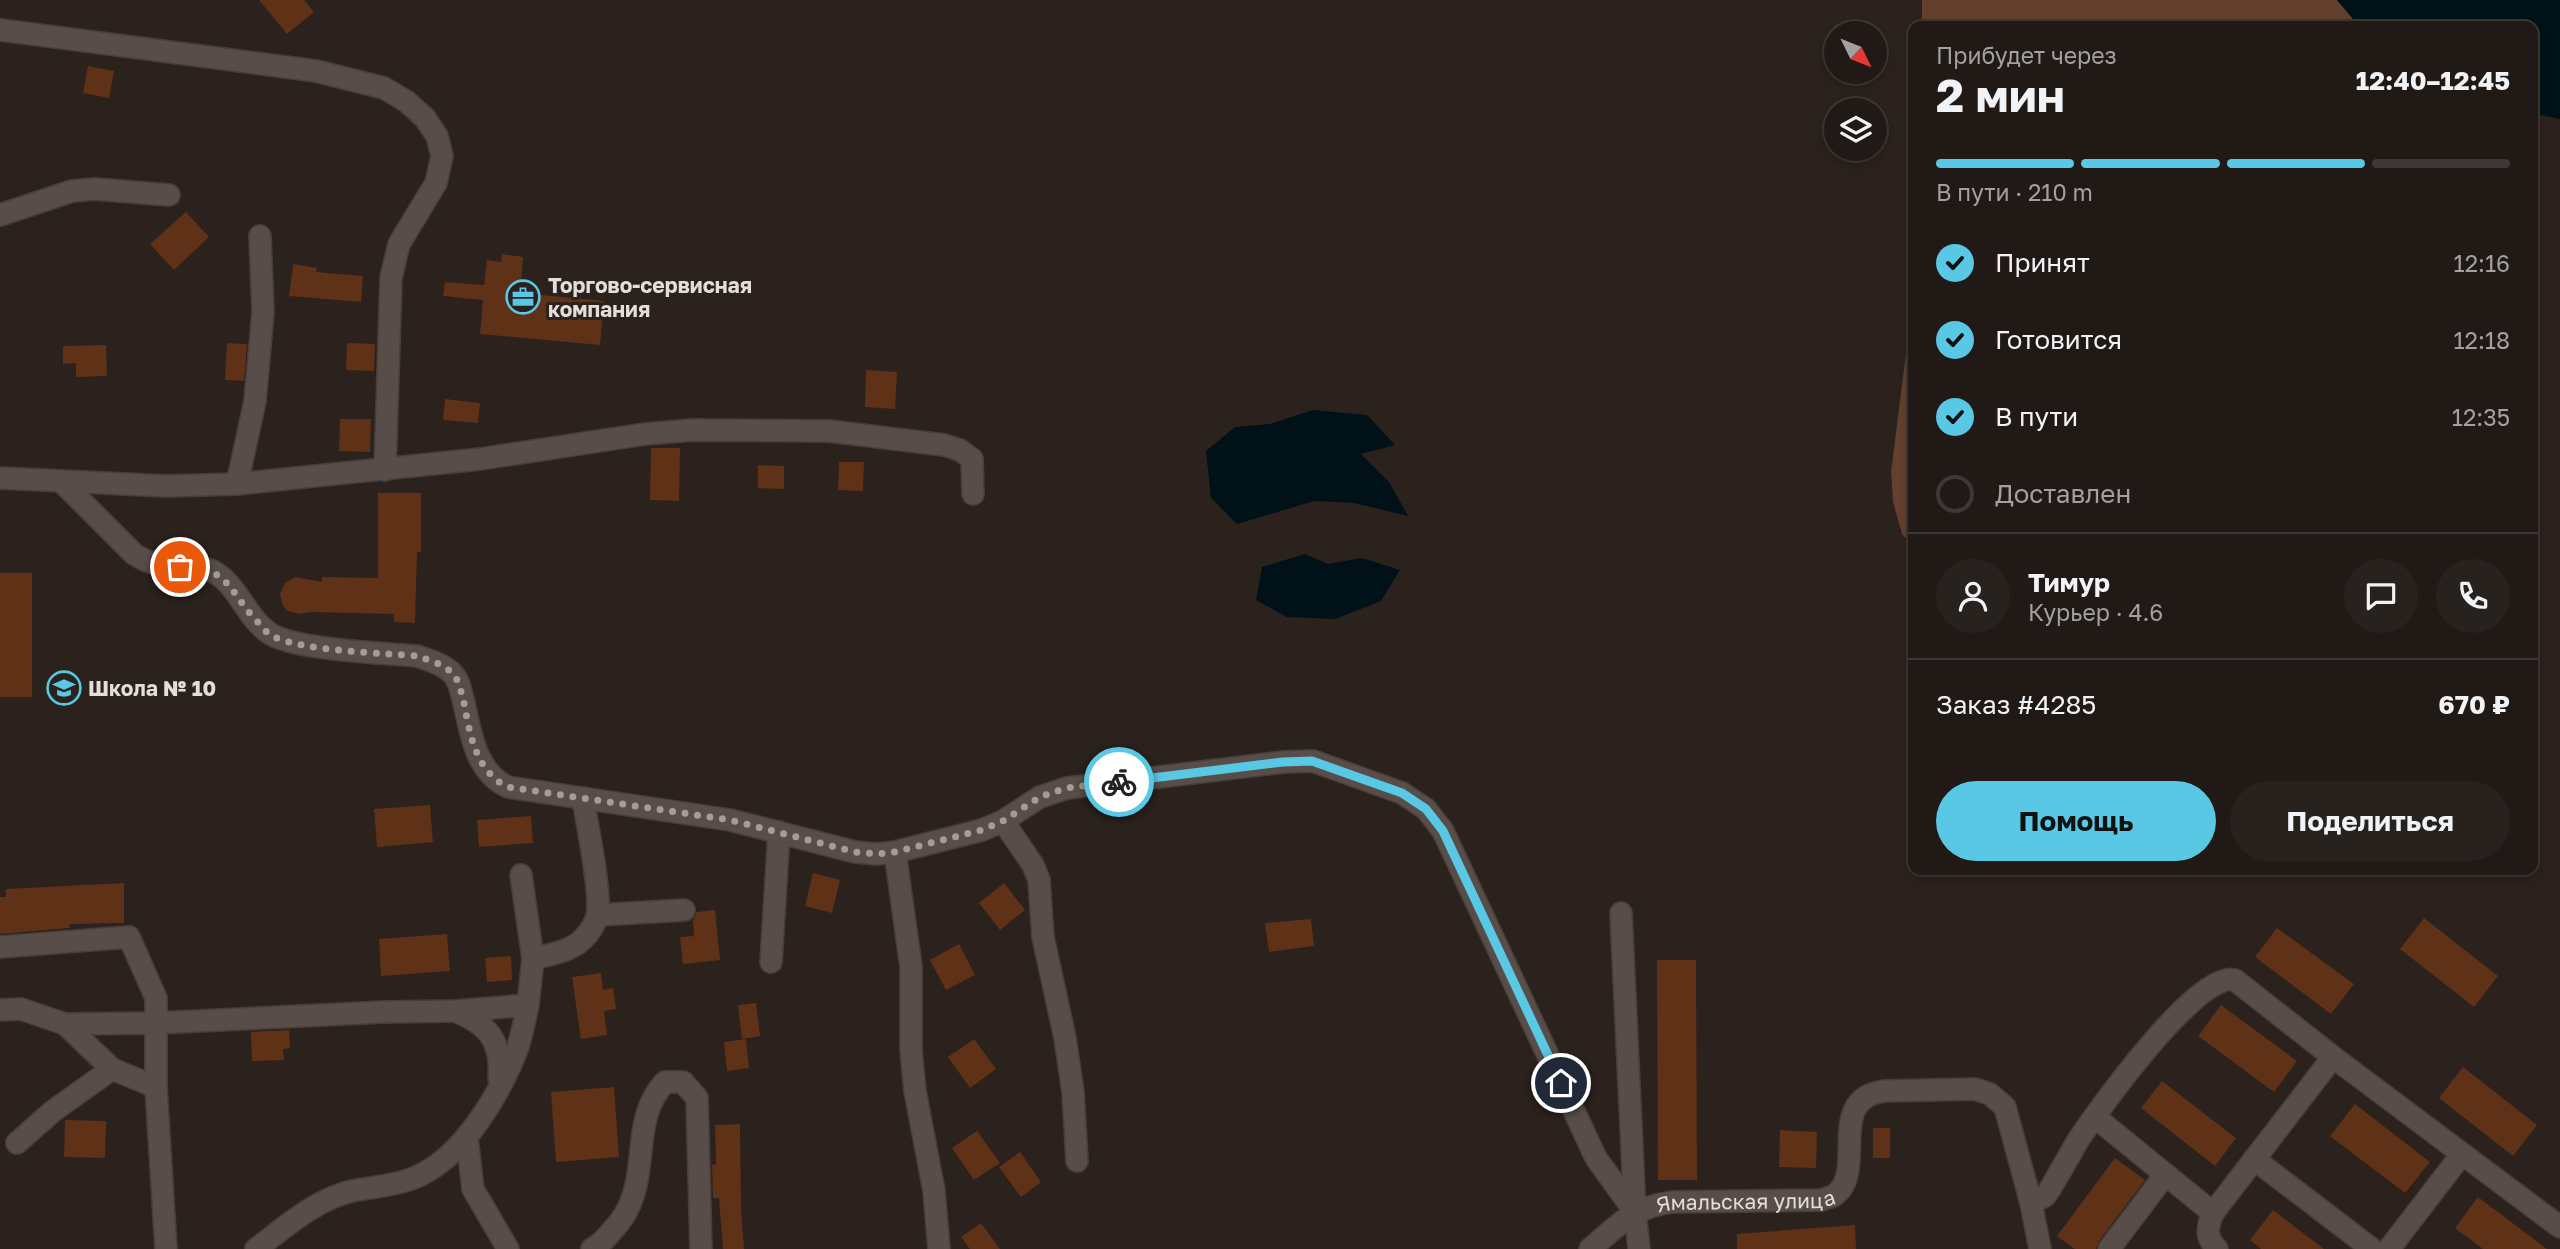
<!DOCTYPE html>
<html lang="ru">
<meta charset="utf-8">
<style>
body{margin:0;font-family:"Golos Text",sans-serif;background:#28221f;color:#f1f3f6;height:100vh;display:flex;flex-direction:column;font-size:26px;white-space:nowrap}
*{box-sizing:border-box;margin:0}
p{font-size:23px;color:#a2a0a1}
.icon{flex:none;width:38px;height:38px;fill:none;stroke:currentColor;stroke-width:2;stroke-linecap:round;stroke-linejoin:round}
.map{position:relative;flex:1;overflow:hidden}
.side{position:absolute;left:1908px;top:21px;width:630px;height:854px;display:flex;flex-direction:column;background:#201916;border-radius:14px;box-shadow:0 4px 10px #0003,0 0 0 2px #3d3835}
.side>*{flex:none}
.needle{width:46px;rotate:133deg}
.tools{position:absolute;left:1824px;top:21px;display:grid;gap:14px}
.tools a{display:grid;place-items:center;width:63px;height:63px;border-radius:50%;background:#201916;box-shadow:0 4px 10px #0003,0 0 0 2px #3d3835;font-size:35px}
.pin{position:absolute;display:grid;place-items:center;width:60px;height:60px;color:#fff;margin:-30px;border:4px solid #fff;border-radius:50%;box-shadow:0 2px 7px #0007}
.courier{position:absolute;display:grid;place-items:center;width:70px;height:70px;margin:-35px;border:5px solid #58c8e4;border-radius:50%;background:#fff;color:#222;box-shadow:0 2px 9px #0007}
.overview em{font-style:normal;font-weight:700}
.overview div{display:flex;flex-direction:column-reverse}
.overview{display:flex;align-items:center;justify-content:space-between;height:119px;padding:0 28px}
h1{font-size:46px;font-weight:700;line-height:52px}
.bar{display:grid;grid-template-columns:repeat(4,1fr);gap:10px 7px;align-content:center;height:84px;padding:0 28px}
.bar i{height:9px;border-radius:5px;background:#3d3835}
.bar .selected{background:#58c8e4}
.bar p{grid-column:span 4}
.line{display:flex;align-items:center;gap:18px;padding:0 28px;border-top:2px solid #3d3835}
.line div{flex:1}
.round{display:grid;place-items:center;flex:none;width:74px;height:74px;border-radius:37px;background:#28221f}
ol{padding:0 28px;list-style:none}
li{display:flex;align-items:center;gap:21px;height:77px}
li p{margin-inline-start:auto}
li .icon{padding:7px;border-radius:50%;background:#58c8e4;color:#111;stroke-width:4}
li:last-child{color:#a2a0a1}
li i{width:38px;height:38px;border:4px solid #3d3835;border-radius:50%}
.cta{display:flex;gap:14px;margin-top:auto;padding:14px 28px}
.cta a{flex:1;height:80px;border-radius:42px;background:#58c8e4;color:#111;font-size:28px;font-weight:700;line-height:80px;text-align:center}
.cta a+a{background:#28221f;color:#f1f3f6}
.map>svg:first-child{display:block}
</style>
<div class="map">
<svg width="2560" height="1249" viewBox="0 0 2560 1249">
<rect width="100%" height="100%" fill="#2b211d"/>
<g fill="#633f2d">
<path d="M1922 0H2337L2359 26H1922Z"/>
<path d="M1913 298V546L1902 534 1893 502 1891 472Z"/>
</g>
<g fill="#001217">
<path d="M2337 0H2560V119L2532 113V26H2359Z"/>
<path d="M1313 410 1367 415 1395 445 1361 454 1389 482 1408 516 1354 503 1314 501 1237 524 1211 498 1206 451 1235 427 1270 424Z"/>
<path d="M1305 554 1328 564 1362 558 1400 570 1381 601 1335 619 1287 617 1256 600 1262 567Z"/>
</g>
<g fill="#5f3117">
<path d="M259 0H304L314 12 287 34Z"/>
<path d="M88 66 114 71 109 98 83 93Z"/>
<path d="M186 212 209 237 174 270 150 244Z"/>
<path d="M502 254 523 257 520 293 604 301 600 345 480 334 483 300 443 296 445 282 484 285 487 260 501 262Z"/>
<path d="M293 264 317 268 316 272 363 276 361 302 289 296Z"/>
<path d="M227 343 247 344 244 381 225 380Z"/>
<path d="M347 343 375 344 374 371 346 370Z"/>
<path d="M106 345 107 376 76 377V363L63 364V346Z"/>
<path d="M866 370 897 372 895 409 865 407Z"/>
<path d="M445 399 480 403 478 423 443 420Z"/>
<path d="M340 419H371L370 452 339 451Z"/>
<path d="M651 448H680L679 501 650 500Z"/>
<path d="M839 462H864L863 491 838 490Z"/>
<path d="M758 465 784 466V489L758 488Z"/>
<path d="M378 493H421V552H417L415 623 394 622V614L310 612 300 614 288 611 283 606 280 594 285 583 295 577 322 582V577L378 578Z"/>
<rect x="0" y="573" width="32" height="124"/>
<path d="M430 805 433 842 377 847 374 809Z"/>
<path d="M531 816 533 843 479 847 477 820Z"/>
<path d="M813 873 840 880 832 913 805 906Z"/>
<path d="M124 883V923L70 924 69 928 0 934V897H6V889Z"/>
<path d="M1004 883 1025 910 1000 930 979 903Z"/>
<path d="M715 910 720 960 683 964 680 937 694 936 693 919 697 912Z"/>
<path d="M2424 918 2498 976 2474 1007 2400 949Z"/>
<path d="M1311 919 1314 946 1269 952 1265 923Z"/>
<path d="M2277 928 2354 984 2331 1014 2255 957Z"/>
<path d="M447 934 450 971 381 976 379 939Z"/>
<path d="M959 944 975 975 946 990 930 960Z"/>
<path d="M511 956 512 980 487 982 485 958Z"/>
<path d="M1657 960H1696L1697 1180H1658Z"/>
<path d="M601 973 603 990 613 988 616 1009 604 1011 607 1035 581 1039 572 977Z"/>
<path d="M756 1003 760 1036 742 1039 738 1005Z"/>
<path d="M2221 1005 2297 1061 2274 1092 2198 1036Z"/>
<path d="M289 1030 290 1048 283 1049 284 1060 252 1061 251 1032Z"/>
<path d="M746 1039 749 1068 727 1071 724 1042Z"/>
<path d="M974 1039 996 1069 970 1088 948 1057Z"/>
<path d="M2463 1067 2537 1125 2513 1156 2439 1098Z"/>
<path d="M2162 1081 2236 1138 2215 1166 2141 1108Z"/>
<path d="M614 1087 619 1157 556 1162 551 1092Z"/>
<path d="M2355 1104 2430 1162 2405 1193 2330 1136Z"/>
<path d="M65 1120 106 1121 105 1158 64 1157Z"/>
<path d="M740 1124 741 1209 744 1249H723L719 1198H713L712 1165 716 1164 715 1125Z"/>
<rect x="1873" y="1128" width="17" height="30"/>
<path d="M1780 1130 1817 1132 1816 1168 1779 1167Z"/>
<path d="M977 1131 1000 1163 974 1180 952 1148Z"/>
<path d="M1020 1152 1041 1182 1021 1197 999 1167Z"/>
<path d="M2115 1158 2145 1180 2099 1241 2096 1249H2075L2057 1236Z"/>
<path d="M2478 1197 2547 1249H2483L2455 1228Z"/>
<path d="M2273 1210 2324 1249H2261L2250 1240Z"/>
<path d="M981 1223 1000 1249H970L961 1237Z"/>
<path d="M1855 1225 1856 1249H1737V1234Z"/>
</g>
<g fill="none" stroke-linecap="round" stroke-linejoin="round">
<defs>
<g id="minor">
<path d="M0 30 316 71 384 88 406 101 425 118 437 136 442 156 436 183 399 244 391 278 385 470"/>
<path d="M0 215 72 191 95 189 169 195"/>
<path d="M0 478 166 486 237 484 480 459 645 434 693 430 829 431 944 445 960 450 972 459 973 494"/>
<path d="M61 481 134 554C164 575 192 558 216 573 239 588 247 618 269 633 294 650 383 653 417 656 429 660 443 664 452 673 460 681 461 693 464 703 471 735 476 772 508 787L730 820 855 852 877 854 895 852 982 830 1003 821 1040 797 1067 788 1284 762 1313 761 1402 793 1426 809 1443 831 1596 1158 1635 1212"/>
<path d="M237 484 255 401 263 313 260 236"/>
<path d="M1003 821 1033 865 1039 880 1043 937 1065 1038 1073 1092 1077 1161"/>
<path d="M895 852 911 967V1050L915 1091 934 1191 939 1249"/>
<path d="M521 875 533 959"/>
<path d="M1621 913 1635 1212 1639 1249"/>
<path d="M598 915 684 910"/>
<path d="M0 947 129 937 156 998V1087L166 1249"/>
<path d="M771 962 779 832"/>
<path d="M528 1005 533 959C550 954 570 952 583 939 589 933 595 924 597 916 602 893 587 825 583 798"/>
<path d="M0 1010 21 1009 65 1024 157 1023 383 1012 455 1011 528 1005C525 1019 522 1033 518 1047 500 1094 463 1158 414 1178 394 1186 373 1187 352 1191 316 1199 284 1228 256 1249"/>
<path d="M455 1011C489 1025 502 1041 499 1079"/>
<path d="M65 1024 112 1069 156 1087"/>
<path d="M2095 1117 2213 1213"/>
<path d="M467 1138 473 1189 508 1249"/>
<path d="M17 1143 53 1111 112 1069"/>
<path d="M2254 1159 2372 1249"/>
<path d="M2031 1203 2045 1196 2050 1189C2059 1174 2068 1158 2077 1142 2097 1111 2199 969 2235 980L2333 1057 2560 1227"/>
<path d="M592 1249C600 1245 606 1238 612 1231 657 1185 625 1125 665 1082H683L697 1098 701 1249"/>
<path id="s1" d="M1590 1249C1620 1224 1631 1208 1672 1202L1821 1200C1826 1198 1833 1197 1836 1194 1867 1169 1825 1098 1885 1091L1975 1089 1990 1094 2005 1107 2031 1203 2040 1249"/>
<path d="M2109 1249 2165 1175"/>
<path d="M2217 1249C2205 1237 2207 1227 2213 1213L2333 1057"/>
<path d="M2389 1249 2462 1154"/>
</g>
</defs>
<use href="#minor" stroke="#453e3a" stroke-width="24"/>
<use href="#minor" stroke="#584d48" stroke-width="21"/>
</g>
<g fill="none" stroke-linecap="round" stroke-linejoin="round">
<path stroke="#a39c98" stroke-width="7" stroke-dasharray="0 12.6" d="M180 567C228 568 226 586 254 618 259 623 264 630 269 634 295 651 383 653 417 656 429 660 443 664 452 673 460 681 461 693 464 703 470 735 476 772 508 787L730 820 855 852 877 854 895 852 982 830 1003 821 1040 797 1066 788 1119 782"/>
<path stroke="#58c8e4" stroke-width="9" d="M1119 782 1283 762 1312 761 1402 793 1426 809 1443 831 1561 1083"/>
</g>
<defs>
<symbol id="office-ring" viewBox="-11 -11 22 22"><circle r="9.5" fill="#2b211d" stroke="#58c8e4" stroke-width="1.5"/><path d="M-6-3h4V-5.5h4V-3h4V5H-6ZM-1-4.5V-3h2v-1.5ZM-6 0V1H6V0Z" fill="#58c8e4"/></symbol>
<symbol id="school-ring" viewBox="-11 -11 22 22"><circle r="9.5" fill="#2b211d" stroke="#58c8e4" stroke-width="1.5"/><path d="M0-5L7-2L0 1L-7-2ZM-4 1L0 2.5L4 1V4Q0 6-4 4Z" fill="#58c8e4"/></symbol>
</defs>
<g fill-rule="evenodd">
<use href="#office-ring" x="504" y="278" width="38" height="38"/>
<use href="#school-ring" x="45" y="669" width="38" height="38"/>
</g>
<g text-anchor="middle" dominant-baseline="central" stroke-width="6" stroke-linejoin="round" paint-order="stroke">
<g font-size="21" font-weight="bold" fill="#e4dedb" stroke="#2b211d" text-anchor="start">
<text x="548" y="285">Торгово-сервисная<tspan x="548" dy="24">компания</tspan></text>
<text x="88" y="688">Школа № 10</text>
</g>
<g font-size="21" fill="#e4dedb" stroke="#2b211d">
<text stroke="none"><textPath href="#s1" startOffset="170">Ямальская улица</textPath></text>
</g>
</g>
</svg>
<div class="tools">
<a><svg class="needle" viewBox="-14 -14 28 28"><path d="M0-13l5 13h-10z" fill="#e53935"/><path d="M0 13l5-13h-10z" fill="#a2a0a1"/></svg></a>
<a><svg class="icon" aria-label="layers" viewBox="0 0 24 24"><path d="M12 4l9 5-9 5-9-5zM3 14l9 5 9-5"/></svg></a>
</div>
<div class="pin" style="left:180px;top:567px;background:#ea580c"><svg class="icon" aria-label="bag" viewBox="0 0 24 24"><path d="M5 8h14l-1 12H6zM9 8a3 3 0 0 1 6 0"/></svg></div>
<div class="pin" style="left:1561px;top:1083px;background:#1f2937"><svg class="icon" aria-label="home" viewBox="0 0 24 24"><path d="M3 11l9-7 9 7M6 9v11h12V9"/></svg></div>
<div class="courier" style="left:1119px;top:782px"><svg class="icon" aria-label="bike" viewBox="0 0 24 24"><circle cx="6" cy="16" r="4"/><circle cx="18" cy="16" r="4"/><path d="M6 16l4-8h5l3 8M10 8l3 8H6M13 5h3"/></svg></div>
<section class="side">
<div class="overview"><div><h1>2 мин</h1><p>Прибудет через</p></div><em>12:40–12:45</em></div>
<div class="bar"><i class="selected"></i><i class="selected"></i><i class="selected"></i><i></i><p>В пути · 210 m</p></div>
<ol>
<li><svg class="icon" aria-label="check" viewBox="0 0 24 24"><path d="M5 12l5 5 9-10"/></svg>Принят<p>12:16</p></li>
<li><svg class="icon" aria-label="check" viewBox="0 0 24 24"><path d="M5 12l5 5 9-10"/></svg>Готовится<p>12:18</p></li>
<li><svg class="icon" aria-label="check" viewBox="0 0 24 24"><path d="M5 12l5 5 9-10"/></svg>В пути<p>12:35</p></li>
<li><i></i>Доставлен</li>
</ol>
<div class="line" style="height:126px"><a class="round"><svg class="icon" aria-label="person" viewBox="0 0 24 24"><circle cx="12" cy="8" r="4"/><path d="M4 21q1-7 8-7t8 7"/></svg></a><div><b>Тимур</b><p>Курьер · 4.6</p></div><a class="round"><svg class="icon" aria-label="chat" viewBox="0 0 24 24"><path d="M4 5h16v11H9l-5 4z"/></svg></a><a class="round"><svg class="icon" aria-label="phone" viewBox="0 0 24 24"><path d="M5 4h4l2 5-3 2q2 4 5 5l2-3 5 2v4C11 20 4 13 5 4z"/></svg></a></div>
<div class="line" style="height:91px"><div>Заказ #4285</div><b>670 ₽</b></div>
<div class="cta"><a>Помощь</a><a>Поделиться</a></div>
</section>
</div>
